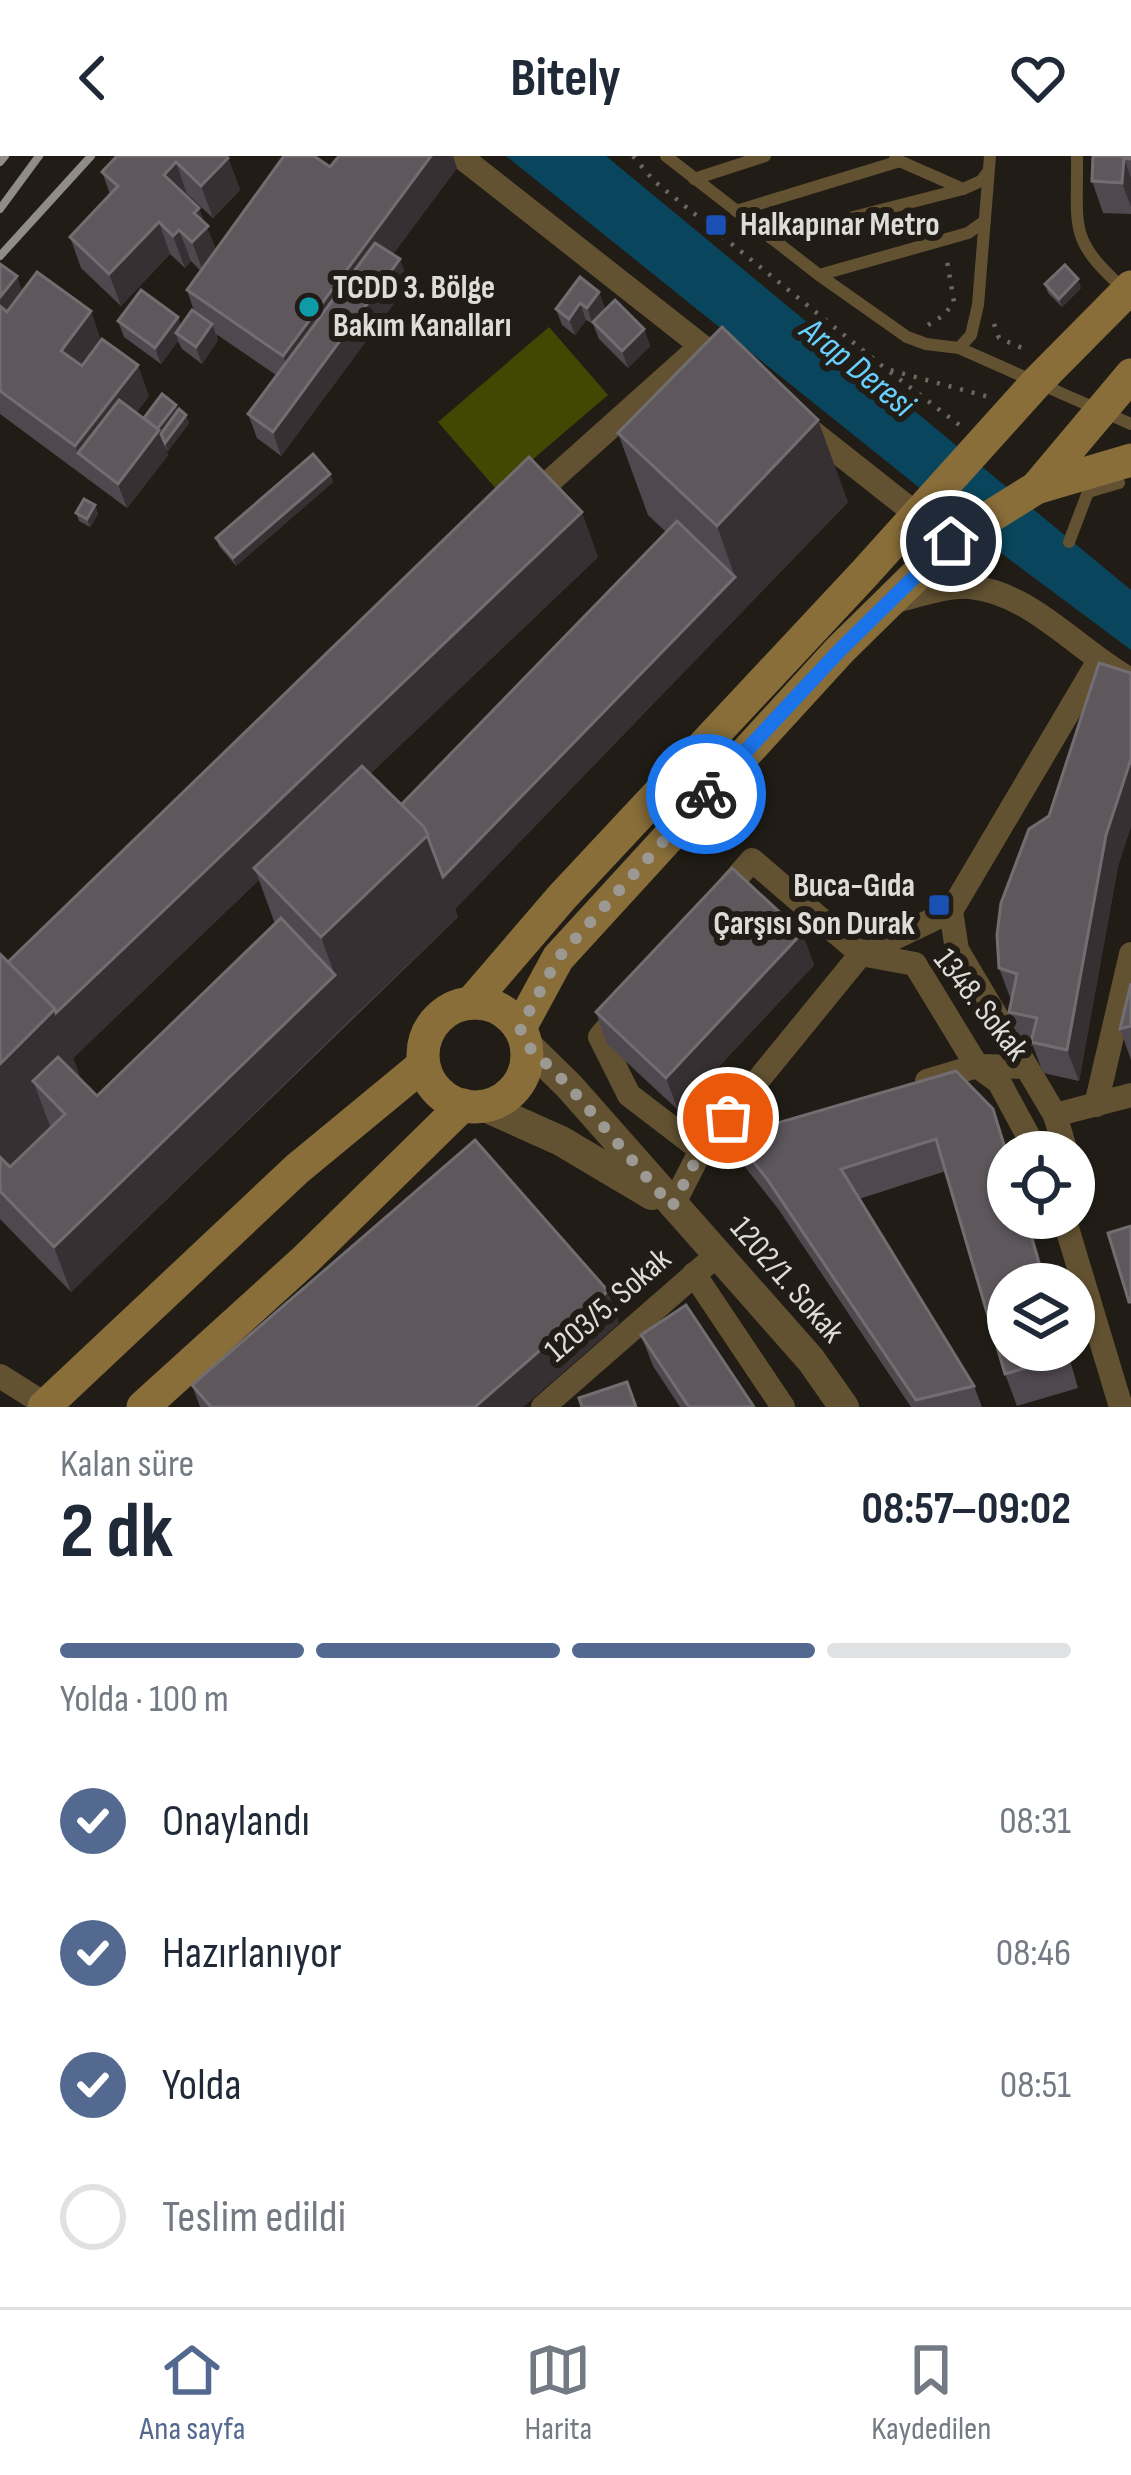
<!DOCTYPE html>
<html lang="tr">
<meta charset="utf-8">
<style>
body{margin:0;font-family:"Sofia Sans Condensed",sans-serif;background:#f2f2f3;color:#1f2937;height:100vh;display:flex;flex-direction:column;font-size:45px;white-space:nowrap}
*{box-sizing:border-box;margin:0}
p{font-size:39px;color:#747a83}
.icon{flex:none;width:66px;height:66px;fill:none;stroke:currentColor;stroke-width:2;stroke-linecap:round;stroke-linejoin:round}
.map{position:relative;height:1251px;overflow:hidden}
.drawer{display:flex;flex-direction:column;background:#fff;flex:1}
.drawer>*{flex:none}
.controls{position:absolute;left:987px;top:975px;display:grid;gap:24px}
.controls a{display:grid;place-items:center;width:108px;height:108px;border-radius:50%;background:#fff;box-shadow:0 3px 9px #0004;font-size:60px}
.pin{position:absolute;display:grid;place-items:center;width:102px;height:102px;color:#fff;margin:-51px;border:6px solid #fff;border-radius:50%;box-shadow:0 3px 12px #0007}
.courier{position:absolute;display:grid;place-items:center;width:120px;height:120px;margin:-60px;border:9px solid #1a73e8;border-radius:50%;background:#fff;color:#222;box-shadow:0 3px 15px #0007}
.overview em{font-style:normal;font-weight:700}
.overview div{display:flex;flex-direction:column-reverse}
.overview{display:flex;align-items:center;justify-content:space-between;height:204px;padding:0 60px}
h1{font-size:78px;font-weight:700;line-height:90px}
.bar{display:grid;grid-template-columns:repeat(4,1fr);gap:18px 12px;align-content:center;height:144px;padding:0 60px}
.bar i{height:15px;border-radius:9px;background:#e0e1e3}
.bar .active{background:#536990}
.bar p{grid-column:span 4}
ol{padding:0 60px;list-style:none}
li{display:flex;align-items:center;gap:36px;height:132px}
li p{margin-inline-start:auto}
li .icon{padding:12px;border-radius:50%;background:#536990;color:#fff;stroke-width:4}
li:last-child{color:#747a83}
li i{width:66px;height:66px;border:6px solid #e0e1e3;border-radius:50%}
header{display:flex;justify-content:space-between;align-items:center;height:156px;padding:0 60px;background:#fff;font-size:54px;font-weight:700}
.tab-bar{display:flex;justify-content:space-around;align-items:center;height:168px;border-top:3px solid #e0e1e3;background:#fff;font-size:33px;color:#747a83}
.tab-bar a{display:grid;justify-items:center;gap:6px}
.tab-bar .active{color:#536990}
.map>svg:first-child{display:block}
</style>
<header><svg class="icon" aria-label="back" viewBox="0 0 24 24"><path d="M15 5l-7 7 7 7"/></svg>Bitely<svg class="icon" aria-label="heart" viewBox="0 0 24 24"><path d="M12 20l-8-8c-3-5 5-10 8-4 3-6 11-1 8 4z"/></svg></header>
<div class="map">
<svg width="1131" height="1251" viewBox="0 0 1131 1251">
<rect width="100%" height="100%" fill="#211d16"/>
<path fill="#434701" d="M549 171 608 239 497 334 438 266Z"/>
<path fill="#09465d" d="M506 0H606L1131 434V494L997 394Z"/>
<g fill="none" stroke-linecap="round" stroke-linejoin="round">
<g stroke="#6b6861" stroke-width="4.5" stroke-dasharray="3 9" stroke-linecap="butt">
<path d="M633 0 654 25 886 213 989 241"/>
<path d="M994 168 999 182 1029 195"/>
<path d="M928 169 944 159 954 146 947 105"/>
<path d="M890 216 962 271"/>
</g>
<g stroke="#625232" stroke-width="12">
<path d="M666 0 819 119 907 181 926 188 959 192 1131 268"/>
<path d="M1077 0C1078 73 1067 82 1125 134"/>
<path d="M895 3 963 33 981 25 988 16"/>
<path d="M694 23 765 0"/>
<path d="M736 55 900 5"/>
<path d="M771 82 963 33"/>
<path d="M819 119 968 77 985 65"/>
<path d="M959 192 971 179 978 149 990 0"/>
<path d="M1069 386 1088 336 1119 327"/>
</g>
<g stroke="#625232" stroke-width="24">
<path d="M460 0 713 199"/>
<path d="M802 268 916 358"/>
<path d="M529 344 701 190"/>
<path d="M887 447C912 442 945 429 970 431 1032 437 1078 495 1131 524"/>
<path d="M718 743 752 704 861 798"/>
<path d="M861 798 915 808 977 910 999 926 1037 996"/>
<path d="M625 851 600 881 629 939 701 994 762 976"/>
<path d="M927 925 977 910 1025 911"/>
<path d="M1096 949 1131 798"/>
<path d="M1055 959 1131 939"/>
<path d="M1066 996 1055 959 957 794 951 755 1098 506"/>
<path d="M672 1051 701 994 861 798 951 755"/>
<path d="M1064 1062 1121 1251"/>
<path d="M694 1118 783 1251"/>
<path d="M0 1220 46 1249"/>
<path d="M543 1251 718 1098"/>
</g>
<g stroke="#625232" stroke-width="30">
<path d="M526 888 569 930 811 1204 844 1251"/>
<path d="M483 950 561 985 652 1039"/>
</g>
<g stroke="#896e3a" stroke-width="33">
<path d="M1036 332 1131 304"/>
<path d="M471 847 562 741 864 418 1038 225 1131 131"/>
<circle cx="475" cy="899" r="52"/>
<path d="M520 872 558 802 840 494 951 385 1036 332 1131 219"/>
<path d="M44 1251 297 1013 423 909"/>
<path d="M143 1251 305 1104 463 949"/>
</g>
<g stroke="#908d87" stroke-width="8">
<path d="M0 6 5 0"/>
<path d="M0 53 39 0"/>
<path d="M0 100 91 0"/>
</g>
</g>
<g fill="#4f484e" fill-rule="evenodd">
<path d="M1093 0H1131V58L1103 57 1092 25Z"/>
<path d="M228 2 240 34 213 62 187 38 186 39 205 67 216 94 330 11 457 12 393 98 409 127 281 300 257 282 248 258 276 219 216 178 218 184 202 208 182 193 178 185 161 208 124 181 118 165 181 170 194 155 187 134 201 115 191 105 185 112 170 98 121 150 81 112 70 81 110 38 102 16Z"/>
<path d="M0 108 22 136 101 185 149 240 136 257 144 262 176 249 178 255 189 267 168 295 166 293 168 299 127 352 0 258Z"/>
<path d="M1045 128 1081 132 1062 151 1048 137Z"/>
<path d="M599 136 605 153 644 173 650 190 628 212 599 183 593 168 586 164 575 179 562 169 556 153Z"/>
<path d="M618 277 848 346 455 753 458 761 71 1136 0 1063V798L8 806 598 401 370 618 401 649 666 376 648 359ZM259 724 275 768 97 940 81 924 73 902ZM50 970 51 971 10 1011H9Z"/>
<path d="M330 318 333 326 236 410 219 390 216 382Z"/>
<path d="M95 349 98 358 90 371 79 365 76 357Z"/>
<path d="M1131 517V670L1118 710 1079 925 1043 917 1033 890 1020 887 1009 856 1011 844 999 812 1049 660Z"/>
<path d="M802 777 814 809 678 954 607 888 596 856Z"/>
<path d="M1131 827V904L1120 873Z"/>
<path d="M993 953 1008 996V1062H1028L1047 1128H1008V1194H1067L1078 1232 1017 1250 1005 1218 946 1015 859 1043 974 1230 982 1251H911L779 1054 745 1011 733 980Z"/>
<path d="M619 1167 523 1251H200L192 1229Z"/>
<path d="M641 1179 754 1251H680L653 1210Z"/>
</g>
<g fill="#363032">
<path d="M431 0H453L457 12 294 232 283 200Z"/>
<path d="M228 2 240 34 213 62 201 30Z"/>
<path d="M1124 2 1131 22V51L1122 27Z"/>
<path d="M176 6 187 38 176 50 164 19Z"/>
<path d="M199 52 219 102 204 118 192 86 194 57Z"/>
<path d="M159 66 170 98 121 150 109 118Z"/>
<path d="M179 74 191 105 185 112 173 80Z"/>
<path d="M400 103 409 127 281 300 273 276Z"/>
<path d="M17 120 28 152 0 159V141Z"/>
<path d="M1078 123 1081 132 1062 151 1059 143Z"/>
<path d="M599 136 605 153 593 169 587 152Z"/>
<path d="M580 147 586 164 575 179 569 163Z"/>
<path d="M91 155 102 187 73 227 61 195Z"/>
<path d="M178 161 184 178 176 177 178 185 161 208 155 192Z"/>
<path d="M212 168 218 184 202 208 196 191Z"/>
<path d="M644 173 650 190 628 212 622 195Z"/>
<path d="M138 209 149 240 95 310 78 297 75 290Z"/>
<path d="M176 249 179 257 161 279 168 299 127 352 118 328Z"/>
<path d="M186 259 189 267 168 295 165 287Z"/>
<path d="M818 264 848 346 455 753 458 761 351 863 321 781 428 679 735 421 717 370Z"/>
<path d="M330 318 333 326 236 410 233 402Z"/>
<path d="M95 349 98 358 90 371 87 363Z"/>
<path d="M582 356 598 401 263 720 254 712 259 724 73 902 85 935 33 925 50 970 0 1020V908L55 853Z"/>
<path d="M1131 603V670L1118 710 1079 925 1067 894 1106 679Z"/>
<path d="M802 777 814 809 678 954 666 922Z"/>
<path d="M335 819 351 863 71 1136 54 1091Z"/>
<path d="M1026 1062H1028L1047 1128H1045Z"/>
<path d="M608 1135 619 1167 523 1251H475Z"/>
</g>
<g fill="#5e585d" stroke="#726d70" stroke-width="3">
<path d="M117 0H226L228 2 201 30 176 6 164 19 199 52 194 57 208 70 192 86 179 74 173 80 159 66 109 118 70 81 118 30 102 16Z"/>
<path d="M284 0H314L330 11 339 0H431L283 200 187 134Z"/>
<path d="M1093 0H1131V3L1124 2 1122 27 1092 25Z"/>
<path d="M375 87 400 103 273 276 248 258Z"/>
<path d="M0 108 17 120 0 141Z"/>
<path d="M1065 109 1078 123 1059 143 1045 128Z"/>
<path d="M37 116 91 155 61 195 82 210 102 183 138 209 75 290 0 235V150L7 156Z"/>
<path d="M580 121 599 136 587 152 580 147 569 163 556 153Z"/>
<path d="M141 134 178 161 155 192 118 165Z"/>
<path d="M615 144 644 173 622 195 593 166Z"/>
<path d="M192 154 212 168 196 191 176 177Z"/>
<path d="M722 171 818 264 717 370 618 277Z"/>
<path d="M162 238 176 249 157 273 144 262Z"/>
<path d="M119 244 159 274 118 328 78 297Z"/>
<path d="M179 253 186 259 165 287 161 278Z"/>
<path d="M313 298 330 318 233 402 216 382Z"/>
<path d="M529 301 582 356 56 857 55 853 8 806Z"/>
<path d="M84 343 95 349 87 363 76 357Z"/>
<path d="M677 365 735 421 443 721 424 671 401 649Z"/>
<path d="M1099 507 1131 517V603L1106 679 1067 894 1031 886 1037 862 1009 856 1017 818 999 812 997 779 1001 747 1029 673 1049 660Z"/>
<path d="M362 610 424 671 428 679 321 781 254 712Z"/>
<path d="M732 712 802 777 666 922 596 856Z"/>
<path d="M281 762 335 819 54 1091 0 1035V1001L10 1011 65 958 33 925 58 901 97 940Z"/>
<path d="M0 798 55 853 0 908Z"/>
<path d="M1131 827V870L1120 873Z"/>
<path d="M956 915 993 953 1008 1002V1062H1026L1045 1128H1008V1194H1065L1066 1200 1005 1218 936 983 841 1013 974 1230 916 1244 767 1023 733 980Z"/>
<path d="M475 984 608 1135 475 1251H211L192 1229Z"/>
<path d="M1131 1070V1146H1129L1108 1077Z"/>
<path d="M686 1149 754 1251H689L641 1179Z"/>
<path d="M627 1226 636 1251H582L579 1242Z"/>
</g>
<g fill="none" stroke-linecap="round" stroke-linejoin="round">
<path stroke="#9c9993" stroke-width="12" stroke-dasharray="0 21.6" d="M706 638 558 802 520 872 526 888 569 930 672 1051 701 994 728 962"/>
<path stroke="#1a73e8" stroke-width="15" d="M706 638 840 494 951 385"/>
</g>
<g fill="#1a4fb4" stroke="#211d16" stroke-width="4.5">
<rect x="704" y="57" width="24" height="24" rx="6"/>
<rect x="927" y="737" width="24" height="24" rx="6"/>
</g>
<circle fill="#0f9aa8" stroke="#211d16" stroke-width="4.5" cx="309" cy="151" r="12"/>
<g text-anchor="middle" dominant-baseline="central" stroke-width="12" stroke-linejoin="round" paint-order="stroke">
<g font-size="33" font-weight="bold" fill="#dedcd7" stroke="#211d16" text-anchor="start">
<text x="740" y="69">Halkapınar Metro</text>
<text x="333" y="132">TCDD 3. Bölge<tspan x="333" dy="38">Bakım Kanalları</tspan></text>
<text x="915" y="730" text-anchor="end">Buca-Gıda<tspan x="915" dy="38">Çarşısı Son Durak</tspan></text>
</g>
<g font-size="33" fill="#dedcd7" stroke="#211d16">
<text transform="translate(981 849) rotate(52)">1348. Sokak</text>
<text transform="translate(787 1124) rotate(49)">1202/1. Sokak</text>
<text transform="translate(608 1149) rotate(-41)">1203/5. Sokak</text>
</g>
<g font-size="36" font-style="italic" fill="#68d0fe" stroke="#211d16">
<text transform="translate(857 212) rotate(39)">Arap Deresi</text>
</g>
</g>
</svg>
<div class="controls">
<a><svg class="icon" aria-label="locate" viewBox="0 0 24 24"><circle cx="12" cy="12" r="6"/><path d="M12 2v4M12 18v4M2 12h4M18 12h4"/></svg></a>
<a><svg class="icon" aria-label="layers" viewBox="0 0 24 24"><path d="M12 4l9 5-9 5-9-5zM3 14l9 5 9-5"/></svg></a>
</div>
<div class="pin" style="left:728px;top:962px;background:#ea580c"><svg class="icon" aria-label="bag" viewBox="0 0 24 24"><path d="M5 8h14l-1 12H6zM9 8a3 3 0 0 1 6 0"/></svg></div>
<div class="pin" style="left:951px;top:385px;background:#1f2937"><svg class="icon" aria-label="home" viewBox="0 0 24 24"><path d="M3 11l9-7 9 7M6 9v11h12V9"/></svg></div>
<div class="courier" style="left:706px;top:638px"><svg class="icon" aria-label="bike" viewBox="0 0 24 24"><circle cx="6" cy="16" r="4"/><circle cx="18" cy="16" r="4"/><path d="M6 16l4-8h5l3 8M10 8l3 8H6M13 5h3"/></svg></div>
</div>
<section class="drawer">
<div class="overview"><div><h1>2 dk</h1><p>Kalan süre</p></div><em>08:57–09:02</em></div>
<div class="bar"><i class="active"></i><i class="active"></i><i class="active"></i><i></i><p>Yolda · 100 m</p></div>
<ol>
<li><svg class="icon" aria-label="check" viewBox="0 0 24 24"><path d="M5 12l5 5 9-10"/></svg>Onaylandı<p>08:31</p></li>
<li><svg class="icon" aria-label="check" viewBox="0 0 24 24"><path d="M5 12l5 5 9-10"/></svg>Hazırlanıyor<p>08:46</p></li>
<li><svg class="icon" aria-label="check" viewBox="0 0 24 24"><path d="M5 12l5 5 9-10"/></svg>Yolda<p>08:51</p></li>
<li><i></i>Teslim edildi</li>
</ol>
</section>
<nav class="tab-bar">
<a class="active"><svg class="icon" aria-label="home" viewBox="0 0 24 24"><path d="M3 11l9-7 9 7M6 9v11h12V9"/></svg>Ana sayfa</a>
<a><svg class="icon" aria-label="map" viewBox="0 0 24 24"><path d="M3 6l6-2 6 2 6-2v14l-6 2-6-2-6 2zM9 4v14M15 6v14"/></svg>Harita</a>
<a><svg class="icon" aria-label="saved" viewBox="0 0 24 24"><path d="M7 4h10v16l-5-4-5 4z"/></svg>Kaydedilen</a>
</nav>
